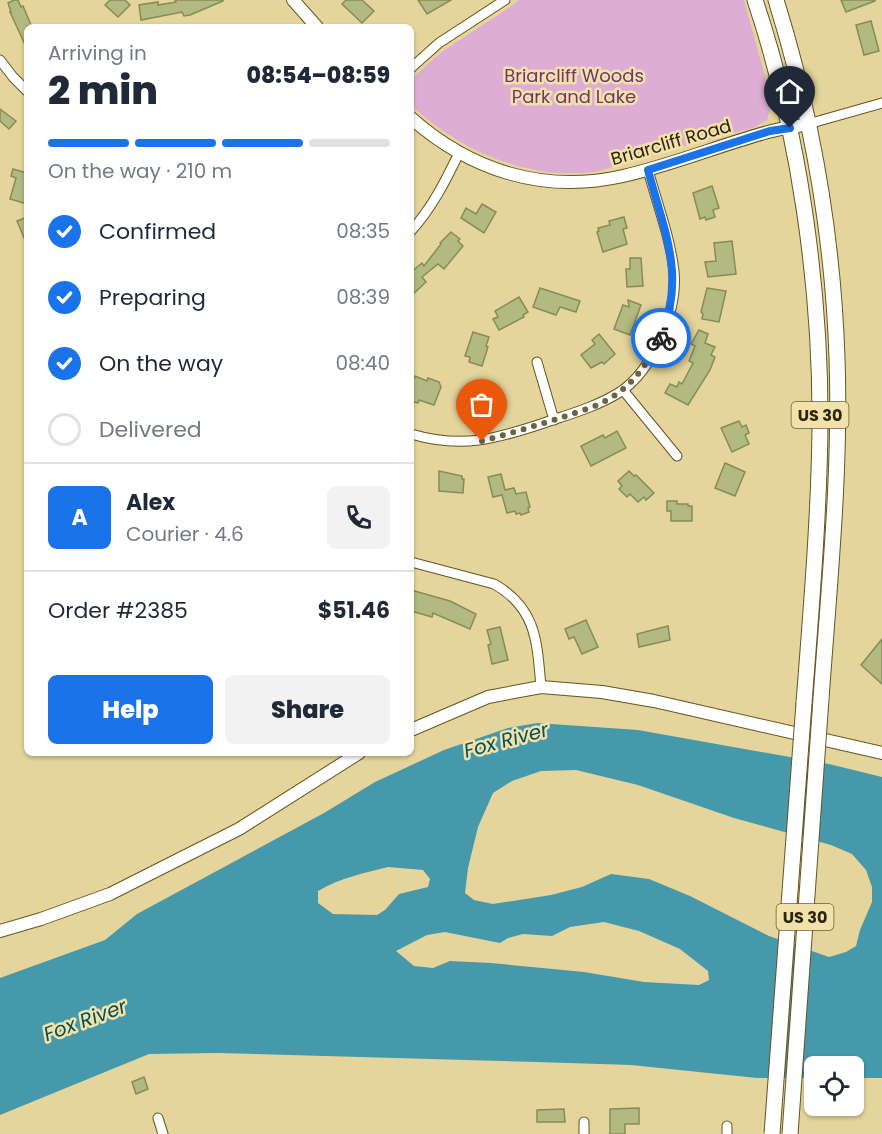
<!DOCTYPE html>
<meta charset="utf-8">
<style>
body{margin:0;font-family:Poppins,sans-serif;background:#f2f2f3;color:#1f2937;height:100vh;display:flex;flex-direction:column;font-size:22px;white-space:nowrap}
*{box-sizing:border-box;margin:0}
p{font-size:20px;color:#747a83}
.icon{flex:none;width:33px;height:33px;fill:none;stroke:currentColor;stroke-width:2;stroke-linecap:round;stroke-linejoin:round}
.map{position:relative;flex:1;overflow:hidden}
.details{position:absolute;left:24px;top:24px;width:390px;height:732px;display:flex;flex-direction:column;background:#fff;border-radius:9px;box-shadow:0 2px 4px #0004}
.details>*{flex:none}
.buttons{position:absolute;left:804px;top:1056px;display:grid;gap:12px}
.buttons a{display:grid;place-items:center;width:60px;height:60px;border-radius:9px;background:#fff;box-shadow:0 2px 4px #0004;font-size:30px}
.pin{position:absolute;display:grid;place-items:center;width:51px;height:51px;color:#fff;margin:-62px -26px;border-radius:50% 50% 50% 0;rotate:-45deg;box-shadow:0 0 6px #0007}
.pin .icon{rotate:45deg}
.courier{position:absolute;display:grid;place-items:center;width:60px;height:60px;margin:-30px;border:4px solid #1a73e8;border-radius:50%;background:#fff;color:#222;box-shadow:0 2px 8px #0007}
.headline em{font-style:normal;font-weight:800}
.headline div{display:flex;flex-direction:column-reverse}
.headline{display:flex;align-items:center;justify-content:space-between;height:102px;padding:0 24px}
h1{font-size:39px;font-weight:800;line-height:45px}
.bar{display:grid;grid-template-columns:repeat(4,1fr);gap:9px 6px;align-content:center;height:72px;padding:0 24px}
.bar i{height:8px;border-radius:4px;background:#e0e1e3}
.bar .selected{background:#1a73e8}
.bar p{grid-column:span 4}
.line{display:flex;align-items:center;gap:15px;padding:0 24px;border-top:2px solid #e0e1e3}
.line div{flex:1}
.round{display:grid;place-items:center;flex:none;width:63px;height:63px;border-radius:9px;background:#f2f2f3}
ol{padding:0 24px;list-style:none}
li{display:flex;align-items:center;gap:18px;height:66px}
li p{margin-inline-start:auto}
li .icon{padding:6px;border-radius:50%;background:#1a73e8;color:#fff;stroke-width:4}
li:last-child{color:#747a83}
li i{width:33px;height:33px;border:3px solid #e0e1e3;border-radius:50%}
.primary-button{display:flex;gap:12px;margin-top:auto;padding:12px 24px}
.primary-button a{flex:1;height:69px;border-radius:9px;background:#1a73e8;color:#fff;font-size:24px;font-weight:800;line-height:69px;text-align:center}
.primary-button a+a{background:#f2f2f3;color:#1f2937}
.map>svg:first-child{display:block}
</style>
<div class="map">
<svg width="882" height="1134" viewBox="0 0 882 1134">
<rect width="100%" height="100%" fill="#e5d59c"/>
<path fill="#deadd3" d="M519 0H744L772 102 767 120 753 128C716 137 679 147 642 157 626 161 610 169 594 172 526 180 460 151 411 105V80C425 66 439 53 455 43 477 28 499 16 519 0Z"/>
<path fill="#4599ab" fill-rule="evenodd" d="M537 723 638 730 829 764 882 777V1078H854V1066H814V1078H757L631 1065 537 1062 218 1053 149 1054 0 1115V978L105 940 137 914 324 813 375 782 444 750 508 728ZM576 770 638 785 734 818 831 845 852 854 866 870 872 887V902L860 930 856 946 846 952 829 957 769 936 690 896 649 879 611 874 582 887 551 895 493 904 474 900 465 893 468 868 478 827 493 793 512 781 541 771ZM388 867 423 870 430 879 428 887 399 894 385 910 377 915 333 914 318 903V891C340 878 364 873 388 867ZM604 922 639 931 680 949 708 971 709 980 699 985 644 982 584 972 491 963 450 961 433 968 414 966 396 951 427 935 445 932 500 943 508 938 523 934 552 936 570 927Z"/>
<g fill="#b2b981" stroke="#858c56" stroke-width="1.5">
<path d="M14 0H18L21 7 23 6 31 25 27 26V49L10 12H11L8 3Z"/>
<path d="M110 0H125L130 5 118 17 105 5Z"/>
<path d="M175 0H223V1L190 15 184 16 182 12 141 20 139 5 158 2V5L176 2Z"/>
<path d="M346 0H362L374 11 362 23 342 4Z"/>
<path d="M418 0H451L427 14Z"/>
<path d="M841 0H875V1L846 12Z"/>
<path d="M871 21 879 51 864 55 856 25Z"/>
<path d="M0 109 16 121 9 129 0 121Z"/>
<path d="M13 169 27 173V204L10 199 16 178 11 176Z"/>
<path d="M712 186 719 208 713 210 715 217 706 220 705 217 700 219 693 193Z"/>
<path d="M482 204 496 212 484 233 461 218 466 208 476 214Z"/>
<path d="M27 217V245L17 221Z"/>
<path d="M624 217 627 228 623 229 627 244 603 252 597 232 599 231 598 228 610 225 609 221Z"/>
<path d="M451 232 460 239 458 241 463 246 444 269 438 264 422 277 426 282 411 296V272L422 263 424 266 441 244 440 243Z"/>
<path d="M732 241 736 274 708 277 705 262 716 261 714 243Z"/>
<path d="M630 258H641L643 286 627 287 626 269H630Z"/>
<path d="M540 288 580 301 576 312 560 307 556 315 533 307Z"/>
<path d="M707 288 726 291 719 322 702 319 703 314 701 312Z"/>
<path d="M519 297 528 312 523 315 524 317 499 330 493 319 498 317 495 311Z"/>
<path d="M628 300 641 305 630 335 614 329 623 305 629 307Z"/>
<path d="M699 330 708 334 705 343 715 347 711 355 715 357 710 370 688 405 665 393 670 384 677 387 679 382 682 384 693 363 689 361 695 346 691 344Z"/>
<path d="M473 332 489 337 486 346 488 347 482 366 469 362 470 357 465 356Z"/>
<path d="M599 334 615 354 604 364 602 362 591 368 581 355 595 344 592 340Z"/>
<path d="M415 376 427 381 428 378 439 382 441 387 434 405 419 400 418 403 411 401V385Z"/>
<path d="M487 390 488 397 494 395 497 407 467 412 463 396Z"/>
<path d="M739 421 742 427 746 425 749 433 745 435 749 444 732 452 721 428Z"/>
<path d="M617 431 626 448 591 466 581 446 603 435 605 438Z"/>
<path d="M725 463 745 472 735 496 715 488Z"/>
<path d="M439 471 462 476V479H464L463 493 439 491Z"/>
<path d="M629 471 634 476 636 475 654 493 646 500 644 497 638 502 630 494 627 497 619 489 622 486 618 481Z"/>
<path d="M501 474 505 490 514 488 516 494 526 492 530 507 528 508 529 512 521 515 520 513 516 514 515 511 507 513 502 495 493 497 488 477Z"/>
<path d="M667 501H677V504H688V506H692V521H671V511H667Z"/>
<path d="M411 590 450 601 476 614 470 629 433 613 432 617 411 611Z"/>
<path d="M586 620 598 647 582 654 574 637 569 639 565 629Z"/>
<path d="M668 626 670 640 639 647 637 634Z"/>
<path d="M500 627 508 660 492 664 488 645 491 644 487 630Z"/>
<path d="M882 639V684L861 665Z"/>
<path d="M144 1077 148 1089 136 1094 132 1082Z"/>
<path d="M639 1108V1124H625V1134H610V1109Z"/>
<path d="M564 1109 565 1122H537V1110Z"/>
</g>
<g fill="none" stroke-linecap="round" stroke-linejoin="round">
<defs>
<g id="minor">
<path d="M0 60 13 77 27 91"/>
<path d="M411 68 439 43 505 0"/>
<path d="M808 124 882 103"/>
<path d="M411 231C432 208 446 180 459 153"/>
<path d="M537 362 554 420"/>
<path d="M623 390 677 456"/>
<path d="M411 434C462 449 496 439 544 423 570 414 596 407 620 392 653 370 678 311 674 271 670 237 657 203 648 170"/>
<path d="M411 562 494 584C537 608 537 643 541 687"/>
<path d="M158 1118 163 1134"/>
<path d="M584 1122V1134"/>
<path d="M727 1134V1126"/>
</g>
<g id="tertiary">
<path d="M293 0 317 27"/>
<path d="M411 118C471 171 544 194 623 176 672 165 720 145 768 132 781 128 795 127 808 124"/>
<path d="M411 730 488 697 541 687 602 692 654 701 882 753"/>
<path d="M0 931 41 919 110 894 239 829 359 753"/>
</g>
<g id="primary">
<path d="M755 0C799 131 821 288 820 426 819 519 811 611 804 703"/>
<path d="M776 0C812 116 833 237 837 358 841 471 829 586 821 699"/>
</g>
</defs>
<use href="#minor" stroke="#64551e" stroke-width="11"/>
<use href="#tertiary" stroke="#64551e" stroke-width="14"/>
<use href="#primary" stroke="#64551e" stroke-width="17"/>
<use href="#minor" stroke="#fff" stroke-width="9"/>
<use href="#tertiary" stroke="#fff" stroke-width="12"/>
<use href="#primary" stroke="#fff" stroke-width="15"/>
<defs>
<g id="primary-bridge">
<path d="M772 1134 804 703"/>
<path d="M790 1134 821 699"/>
</g>
</defs>
<use href="#primary-bridge" stroke="#64551e" stroke-width="17" stroke-linecap="butt"/>
<use href="#primary-bridge" stroke="#fff" stroke-width="15"/>
</g>
<g fill="none" stroke-linecap="round" stroke-linejoin="round">
<path stroke="#6d6340" stroke-width="6" stroke-dasharray="0 10.8" d="M482 441C506 435 530 427 554 420 577 412 603 406 622 390 639 376 651 357 661 338"/>
<path stroke="#1a73e8" stroke-width="8" d="M661 338C686 274 664 232 648 170L770 131 790 128"/>
</g>
<g text-anchor="middle" dominant-baseline="central" stroke-width="5" stroke-linejoin="round" paint-order="stroke">
<g fill="#f2e2a9" stroke="#675e3d" stroke-width="1.5">
<rect x="791.5" y="402" width="57" height="26" rx="4.5"/>
<rect x="776.5" y="904" width="57" height="26" rx="4.5"/>
</g>
<g font-size="16" font-weight="bold" fill="#2c250f">
<text x="820" y="415">US 30</text>
<text x="805" y="917">US 30</text>
</g>
<g font-size="18" fill="#74346a" stroke="#f2e2a9">
<text x="574" y="75">Briarcliff Woods<tspan x="574" dy="21">Park and Lake</tspan></text>
</g>
<g font-size="18" fill="#2c250f" stroke="#f2e2a9">
<text transform="translate(671 142) rotate(-16)">Briarcliff Road</text>
</g>
<g font-size="20" font-style="italic" fill="#02505d" stroke="#f2e2a9">
<text transform="translate(506 740) rotate(-15)">Fox River</text>
<text transform="translate(85 1020) rotate(-20)">Fox River</text>
</g>
</g>
</svg>
<div class="buttons">
<a><svg class="icon" aria-label="locate" viewBox="0 0 24 24"><circle cx="12" cy="12" r="6"/><path d="M12 2v4M12 18v4M2 12h4M18 12h4"/></svg></a>
</div>
<div class="pin" style="left:482px;top:441px;background:#ea580c"><svg class="icon" aria-label="bag" viewBox="0 0 24 24"><path d="M5 8h14l-1 12H6zM9 8a3 3 0 0 1 6 0"/></svg></div>
<div class="pin" style="left:790px;top:128px;background:#1f2937"><svg class="icon" aria-label="home" viewBox="0 0 24 24"><path d="M3 11l9-7 9 7M6 9v11h12V9"/></svg></div>
<div class="courier" style="left:661px;top:338px"><svg class="icon" aria-label="bike" viewBox="0 0 24 24"><circle cx="6" cy="16" r="4"/><circle cx="18" cy="16" r="4"/><path d="M6 16l4-8h5l3 8M10 8l3 8H6M13 5h3"/></svg></div>
<section class="details">
<div class="headline"><div><h1>2 min</h1><p>Arriving in</p></div><em>08:54–08:59</em></div>
<div class="bar"><i class="selected"></i><i class="selected"></i><i class="selected"></i><i></i><p>On the way · 210 m</p></div>
<ol>
<li><svg class="icon" aria-label="check" viewBox="0 0 24 24"><path d="M5 12l5 5 9-10"/></svg>Confirmed<p>08:35</p></li>
<li><svg class="icon" aria-label="check" viewBox="0 0 24 24"><path d="M5 12l5 5 9-10"/></svg>Preparing<p>08:39</p></li>
<li><svg class="icon" aria-label="check" viewBox="0 0 24 24"><path d="M5 12l5 5 9-10"/></svg>On the way<p>08:40</p></li>
<li><i></i>Delivered</li>
</ol>
<div class="line" style="height:108px"><b class="round" style="background:#1a73e8;color:#fff">A</b><div><b>Alex</b><p>Courier · 4.6</p></div><a class="round"><svg class="icon" aria-label="phone" viewBox="0 0 24 24"><path d="M5 4h4l2 5-3 2q2 4 5 5l2-3 5 2v4C11 20 4 13 5 4z"/></svg></a></div>
<div class="line" style="height:78px"><div>Order #2385</div><b>$51.46</b></div>
<div class="primary-button"><a>Help</a><a>Share</a></div>
</section>
</div>
